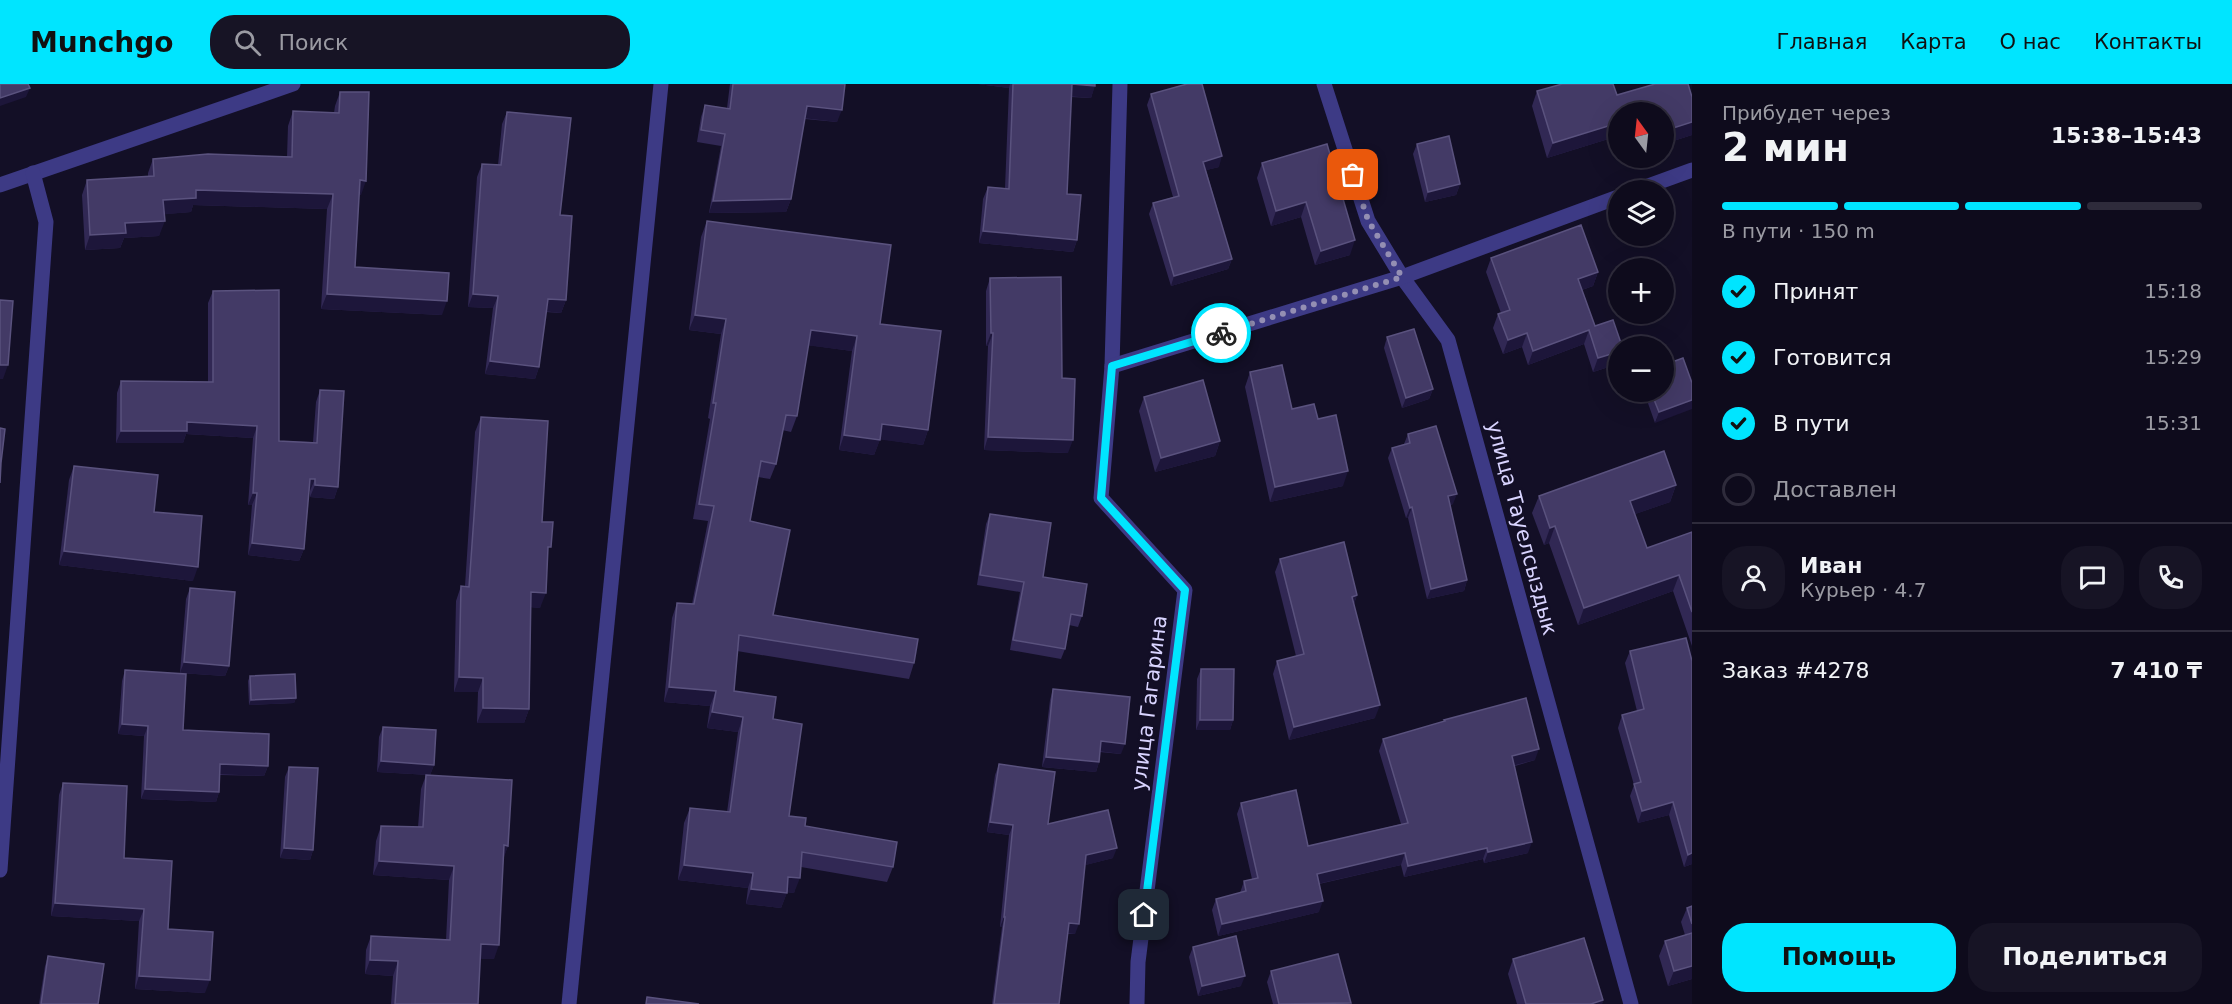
<!DOCTYPE html>
<html lang="ru">
<meta charset="utf-8">
<style>
body{margin:0;font-family:"DejaVu Sans",sans-serif;background:#171425;color:#f1f3f6;height:100vh;display:flex;flex-direction:column;font-size:22px;white-space:nowrap}
*{box-sizing:border-box;margin:0}
p{font-size:20px;color:#9b9ba3}
.icon{flex:none;width:33px;height:33px;fill:none;stroke:currentColor;stroke-width:2;stroke-linecap:round;stroke-linejoin:round}
.map{position:relative;flex:1;overflow:hidden}
.panel{display:flex;flex-direction:column;background:#0e0b1c;width:540px}
.panel>*{flex:none}
.needle{width:39px;rotate:345deg}
.fabs{position:absolute;left:1608px;top:18px;display:grid;gap:12px}
.fabs a{display:grid;place-items:center;width:66px;height:66px;border-radius:50%;background:#0e0b1c;box-shadow:0 6px 24px #0002,0 0 0 2px #2e2b3b;font-size:30px}
.pin{position:absolute;display:grid;place-items:center;width:51px;height:51px;color:#fff;margin:-26px;border-radius:12px;box-shadow:0 3px 9px #0006}
.courier{position:absolute;display:grid;place-items:center;width:60px;height:60px;margin:-30px;border:4px solid #00e5ff;border-radius:50%;background:#fff;color:#222;box-shadow:0 2px 8px #0007}
.head em{font-style:normal;font-weight:700}
.head div{display:flex;flex-direction:column-reverse}
.head{display:flex;align-items:center;justify-content:space-between;height:102px;padding:0 30px}
h1{font-size:39px;font-weight:700;line-height:45px}
.bar{display:grid;grid-template-columns:repeat(4,1fr);gap:9px 6px;align-content:center;height:72px;padding:0 30px}
.bar i{height:8px;border-radius:4px;background:#2e2b3b}
.bar .on{background:#00e5ff}
.bar p{grid-column:span 4}
.line{display:flex;align-items:center;gap:15px;padding:0 30px;border-top:2px solid #2e2b3b}
.line div{flex:1}
.round{display:grid;place-items:center;flex:none;width:63px;height:63px;border-radius:24px;background:#171425}
ol{padding:0 30px;list-style:none}
li{display:flex;align-items:center;gap:18px;height:66px}
li p{margin-inline-start:auto}
li .icon{padding:6px;border-radius:50%;background:#00e5ff;color:#111;stroke-width:4}
li:last-child{color:#9b9ba3}
li i{width:33px;height:33px;border:3px solid #2e2b3b;border-radius:50%}
.primary-button{display:flex;gap:12px;margin-top:auto;padding:12px 30px}
.primary-button a{flex:1;height:69px;border-radius:24px;background:#00e5ff;color:#111;font-size:24px;font-weight:700;line-height:69px;text-align:center}
.primary-button a+a{background:#171425;color:#f1f3f6}
header{display:flex;align-items:center;gap:36px;box-sizing:border-box;height:84px;padding:0 30px;background:#00e5ff;color:#111}
header strong{font-size:28px}
nav{display:flex;gap:33px;margin-inline-start:auto;font-size:21px}
.search{width:420px;height:54px;background:#171425;display:flex;align-items:center;gap:15px;box-sizing:border-box;padding:0 21px;border-radius:24px;color:#9b9ba3;font-size:22px}
main{display:flex;flex:1;min-height:0}
.map>svg:first-child{display:block}
</style>
<header>
<strong>Munchgo</strong>
<div class="search"><svg class="icon" aria-label="search" viewBox="0 0 24 24"><circle cx="10" cy="10" r="6"/><path d="M15 15l6 6"/></svg>Поиск</div>
<nav><a>Главная</a><a>Карта</a><a>О нас</a><a>Контакты</a></nav>
</header>
<main>
<div class="map">
<svg width="1692" height="920" viewBox="0 0 1692 920">
<rect width="100%" height="100%" fill="#130f26"/>
<g fill="none" stroke-linecap="round" stroke-linejoin="round">
<g stroke="#3d3a85" stroke-width="15">
<path d="M1120 0 1112 282 1101 414 1185 506 1138 878 1137 920"/>
<path d="M1324 0 1368 137 1402 193 1448 256 1631 920"/>
<path d="M0 101 293 0"/>
<path d="M1637 106 1692 86"/>
<path d="M1112 282 1402 193 1618 113"/>
<path d="M0 786 46 138 33 89"/>
<path d="M569 920 661 0"/>
</g>
</g>
<g fill="#312854">
<path d="M730 0H845L837 38 805 35 791 115 786 128 709 129 721 62 697 58 701 33 705 21 727 24Z"/>
<path d="M978 0H1095L1091 14 1071 13 1067 110 1077 156 1073 168 979 159 983 115 988 103 1005 104 1009 4Z"/>
<path d="M1537 7 1617 11 1692 13V51L1664 60 1618 28V52L1547 74 1532 22Z"/>
<path d="M340 8 361 111H359L355 183 442 231 321 225 327 125 193 121 191 128 164 130 159 152 124 154 120 164 85 166 82 111 87 96 148 92V89L153 75 287 73 288 42 293 27 334 29 335 22Z"/>
<path d="M1151 10 1219 83 1206 86 1232 175 1228 185 1171 202 1149 130 1153 119 1173 113 1147 21Z"/>
<path d="M507 28 560 131 566 216 561 229 546 228 539 283 535 295 485 290 493 224 468 223 477 93 482 80 498 81 502 40Z"/>
<path d="M1327 60 1350 171 1315 181 1301 133 1271 142 1257 94 1262 79Z"/>
<path d="M1417 60 1460 100 1456 111 1425 118 1413 70Z"/>
<path d="M707 137 880 240 928 346 923 361 880 355 874 371 839 366 852 267 808 261 797 332 791 348 782 346 776 380 770 395 758 393 750 437 773 531 914 579 909 595 737 567 734 607 773 635 789 732 805 742 893 783 887 798 801 783 794 809 787 808 781 824 746 820 748 804 678 796 684 739 690 724 727 728 738 648 707 644 710 622 664 618 672 534 677 519 692 520 708 437 693 435 710 335 708 334 721 250 689 246 701 153Z"/>
<path d="M1491 174 1598 188 1593 202 1582 206 1595 242 1618 280 1593 288 1584 260 1528 281 1522 263 1503 270 1493 244 1498 230 1501 229 1486 188Z"/>
<path d="M990 194 1062 294 1068 369 984 366 988 262H986V207Z"/>
<path d="M213 207 279 357 313 358 316 318 320 306 338 403 334 415 310 413V407H309L304 465 299 477 248 471 252 421H248L253 354 186 350 183 359H116L117 309 121 297 208 298V219Z"/>
<path d="M1387 253 1433 305 1429 315 1402 324 1384 264Z"/>
<path d="M1683 274 1655 339 1644 308H1664Z"/>
<path d="M1250 288 1292 325 1318 335 1343 402 1270 418 1245 303Z"/>
<path d="M1144 313 1220 357 1215 372 1155 388 1139 327Z"/>
<path d="M481 333 542 438 548 472 540 524 531 523 529 625 524 639H477L478 608H454L456 517 461 502H465L475 348Z"/>
<path d="M1408 350 1453 420 1450 421 1467 496 1464 507 1427 515 1408 434H1406L1388 374 1392 364 1404 360Z"/>
<path d="M74 382 154 428 193 497 59 481 69 396Z"/>
<path d="M1676 401 1670 418 1635 430 1647 464 1692 448V562L1673 507 1578 541 1549 459 1544 461 1532 429 1539 412Z"/>
<path d="M990 430 1043 493 1082 532 1078 543 1069 541 1065 565 1061 575 1010 566 1020 508 977 501 986 440Z"/>
<path d="M1280 475 1357 511 1354 520 1375 634 1289 656 1273 590 1277 577 1296 572 1275 488Z"/>
<path d="M190 504 229 582 225 592 180 589 186 515Z"/>
<path d="M1630 567 1692 780 1684 783 1669 731 1638 739 1630 712 1634 701 1618 644 1622 631 1637 627 1625 579Z"/>
<path d="M1201 585 1233 636 1230 646H1196L1197 595Z"/>
<path d="M125 586 183 646 268 682 264 692 220 691 219 708 216 718 141 715 144 652 118 650 122 597Z"/>
<path d="M250 592 296 614 294 619 249 621 248 597Z"/>
<path d="M1053 605 1121 670 1100 668 1099 678 1096 688 1042 683 1050 616Z"/>
<path d="M1444 636 1535 676 1515 682 1528 769 1484 779 1483 775 1404 793 1401 781 1319 800V828L1218 852 1212 826 1216 815 1240 809 1244 797 1252 795 1237 730 1241 719 1308 762 1401 740 1379 667 1383 655 1444 638Z"/>
<path d="M383 643 434 681 430 691 377 688 379 653Z"/>
<path d="M999 680 1048 740 1113 774 1085 781 1075 850H1068L1059 920H992L1002 843H1000L1009 751 987 748 995 691Z"/>
<path d="M289 683 313 766 310 776 280 774 285 693Z"/>
<path d="M426 691 508 762 503 774 494 875H480L478 920H391L393 892 365 890 366 866 371 852 446 856 449 796 373 791 376 757 381 742 418 743 421 705Z"/>
<path d="M63 699 124 774 205 909 135 905 139 837 51 832 59 711Z"/>
<path d="M1692 822V895L1668 902 1659 872 1665 857 1685 851 1681 838 1687 824Z"/>
<path d="M1193 863 1241 902 1198 912 1189 873Z"/>
<path d="M48 872 98 920H39L45 882Z"/>
<path d="M1513 875 1603 916 1602 920H1517L1508 890Z"/>
<path d="M1271 887 1350 920H1273L1267 898Z"/>
</g>
<g fill="#1d163a">
<path d="M978 0H1010L1009 4Z"/>
<path d="M1072 0 1095 2 1091 14 1067 12Z"/>
<path d="M30 4 26 13 0 22V14Z"/>
<path d="M807 22 842 26 837 38 803 34Z"/>
<path d="M1692 38V51L1664 60V47Z"/>
<path d="M1618 39V52L1547 74 1553 59Z"/>
<path d="M1222 72 1219 83 1199 88 1203 78Z"/>
<path d="M360 96 366 97 361 111H354Z"/>
<path d="M1460 100 1456 111 1425 118 1428 108Z"/>
<path d="M196 106 333 110 327 125 193 121 191 128 158 131 163 116Z"/>
<path d="M791 115 786 128 709 129 713 117Z"/>
<path d="M1306 118 1301 133 1271 142 1276 127Z"/>
<path d="M165 137 159 152 124 154 120 164 85 166 90 151 125 139Z"/>
<path d="M983 147 1077 156 1073 168 979 159Z"/>
<path d="M1355 156 1350 171 1315 181 1321 167Z"/>
<path d="M1232 175 1228 185 1171 202 1174 192Z"/>
<path d="M1598 188 1593 202 1573 209 1578 195Z"/>
<path d="M327 210 447 217 442 231 321 225Z"/>
<path d="M473 210 498 212 493 224 468 223Z"/>
<path d="M548 215 566 216 561 229 543 227Z"/>
<path d="M695 231 726 235 721 250 689 246Z"/>
<path d="M811 246 857 252 852 267 805 261Z"/>
<path d="M1589 246 1584 260 1528 281 1533 267Z"/>
<path d="M991 249H993L988 262H986Z"/>
<path d="M1527 249 1522 263 1503 270 1508 256Z"/>
<path d="M1618 268V280L1593 288 1598 274Z"/>
<path d="M490 277 539 283 535 295 485 290Z"/>
<path d="M0 281H8L3 295H0Z"/>
<path d="M1433 305 1429 315 1402 324 1406 314Z"/>
<path d="M1692 316V325L1655 339 1659 328Z"/>
<path d="M187 338 257 342 253 354 186 350 183 359H116L121 347Z"/>
<path d="M882 340 928 346 923 361 876 355Z"/>
<path d="M844 351 880 356 874 371 839 366Z"/>
<path d="M988 353 1073 356 1068 369 984 366Z"/>
<path d="M1220 357 1215 372 1155 388 1161 374Z"/>
<path d="M1348 387 1343 402 1270 418 1275 403Z"/>
<path d="M310 395H315L310 407H306Z"/>
<path d="M315 401 338 403 334 415 310 413Z"/>
<path d="M1676 401 1670 418 1624 434 1630 417Z"/>
<path d="M253 409H257L252 421H248Z"/>
<path d="M1457 410 1453 420 1444 423 1448 412Z"/>
<path d="M1412 423 1408 434H1406L1410 424Z"/>
<path d="M1555 442 1549 459 1544 461 1550 444Z"/>
<path d="M252 459 304 465 299 477 248 471Z"/>
<path d="M64 467 198 483 193 497 59 481Z"/>
<path d="M1679 491 1673 507 1578 541 1584 524Z"/>
<path d="M1467 496 1464 507 1427 515 1431 505Z"/>
<path d="M531 508 546 509 540 524 526 523Z"/>
<path d="M1357 511 1352 525V513Z"/>
<path d="M184 578 229 582 225 592 180 589Z"/>
<path d="M459 593 483 594 478 608H454Z"/>
<path d="M669 603 716 607 710 622 664 618Z"/>
<path d="M296 614 294 619 249 621 251 616Z"/>
<path d="M1380 621 1375 634 1289 656 1294 643Z"/>
<path d="M483 624 529 625 524 639H477Z"/>
<path d="M712 628 743 633 738 648 707 644Z"/>
<path d="M1200 636H1233L1230 646H1196Z"/>
<path d="M122 640 148 642 144 652 118 650Z"/>
<path d="M1101 657 1125 660 1121 670 1098 667Z"/>
<path d="M1539 665 1535 676 1508 683 1512 672Z"/>
<path d="M1046 673 1099 678 1096 688 1042 683Z"/>
<path d="M381 677 434 681 430 691 377 688Z"/>
<path d="M220 680 268 682 264 692 217 690Z"/>
<path d="M145 705 219 708 216 718 141 715Z"/>
<path d="M1673 718 1669 731 1638 739 1642 727Z"/>
<path d="M990 738 1013 741 1009 751 987 748Z"/>
<path d="M1532 758 1528 769 1484 779 1488 768Z"/>
<path d="M504 761 508 762 503 776Z"/>
<path d="M284 764 313 766 310 776 280 774Z"/>
<path d="M1117 764 1113 774 1082 782 1086 771Z"/>
<path d="M1487 764 1483 775 1404 793 1408 782Z"/>
<path d="M1405 769 1401 781 1313 801 1317 790Z"/>
<path d="M1692 769V780L1684 783 1688 771Z"/>
<path d="M379 777 454 782 449 796 373 791Z"/>
<path d="M684 781 753 789 748 804 678 796Z"/>
<path d="M788 793 800 794 794 809 783 808Z"/>
<path d="M751 805 787 809 781 824 746 820Z"/>
<path d="M1323 817 1319 828 1218 852 1222 840Z"/>
<path d="M55 819 144 825 139 837 51 832Z"/>
<path d="M1004 833H1005L1002 843H1000Z"/>
<path d="M1069 839 1079 840 1075 850 1065 849Z"/>
<path d="M481 860 499 861 494 875H476Z"/>
<path d="M370 876 398 877 393 892 365 890Z"/>
<path d="M1692 882V895L1668 902 1674 887Z"/>
<path d="M139 892 210 896 205 909 135 905Z"/>
<path d="M1245 892 1241 902 1198 912 1202 902Z"/>
<path d="M1603 916 1602 920H1591Z"/>
</g>
<g fill="#433a66" stroke="#5a527e" stroke-width="1.5">
<path d="M0 0H28L30 4 0 14Z"/>
<path d="M733 0H845L842 26 807 22 791 115 713 117 725 50 701 46 705 21 730 25Z"/>
<path d="M1013 0H1095V2L1072 0 1067 110 1081 111 1077 156 983 147 988 103 1009 105Z"/>
<path d="M1187 0H1202L1222 72 1203 78 1232 175 1174 192 1153 119 1179 112 1151 10Z"/>
<path d="M1562 0H1613L1617 11 1655 0H1688L1692 13V38L1664 47V28H1618V39L1553 59 1537 7Z"/>
<path d="M340 8H369L366 97 360 96 355 183 449 189 447 217 327 210 333 110 196 106V114L163 116 165 137 125 139 126 149 90 151 87 96 154 92 153 75 208 70 292 73 293 27 339 29Z"/>
<path d="M507 28 571 34 560 131 572 132 566 216 548 215 539 283 490 277 498 212 473 210 482 80 501 81Z"/>
<path d="M1449 52 1460 100 1428 108 1417 60Z"/>
<path d="M1327 60 1355 156 1321 167 1306 118 1276 127 1262 79Z"/>
<path d="M707 137 891 161 880 240 941 247 928 346 882 340 880 356 844 351 857 252 811 246 797 332 786 331 776 380 761 377 750 437 790 446 773 531 918 555 914 579 739 551 734 607 776 613 773 635 802 640 789 732 806 734 805 742 897 758 893 783 802 768 800 794 788 793 787 809 751 805 753 789 684 781 690 724 730 728 743 633 712 628 716 607 669 603 677 519 694 520 714 422 699 420 716 319H713L726 235 695 231Z"/>
<path d="M1581 141 1598 188 1578 195 1595 242 1613 236 1622 262H1618V268L1598 274 1589 246 1533 267 1527 249 1508 256 1498 230 1510 226 1491 174Z"/>
<path d="M1061 193 1062 294 1075 295 1073 356 988 353 993 249H991L990 194Z"/>
<path d="M279 206V357L317 359 320 306 344 307 338 403 315 401V395H310L304 465 252 459 257 409H253L257 342 187 338V347H121V297L213 298V207Z"/>
<path d="M0 216 13 217 8 281H0Z"/>
<path d="M1414 245 1433 305 1406 314 1387 253Z"/>
<path d="M1683 274 1692 299V316L1659 328 1651 308H1664V281Z"/>
<path d="M1282 281 1292 325 1314 320 1318 335 1336 331 1348 387 1275 403 1250 288Z"/>
<path d="M1203 296 1220 357 1161 374 1144 313Z"/>
<path d="M481 333 548 337 542 438H553L551 463H548L546 509 531 508 529 625 483 624V594L459 593 461 502 469 503Z"/>
<path d="M1436 342 1457 410 1448 412 1467 496 1431 505 1412 423 1410 424 1392 364 1410 359 1408 350Z"/>
<path d="M0 344 5 345 1 379 0 399Z"/>
<path d="M1664 367 1676 401 1630 417 1647 464 1692 448V528L1679 491 1584 524 1555 442 1550 444 1539 412Z"/>
<path d="M74 382 158 391 154 428 202 432 198 483 64 467Z"/>
<path d="M990 430 1051 439 1043 493 1087 500 1082 532 1071 530 1065 565 1013 556 1024 498 980 491Z"/>
<path d="M1344 458 1357 511 1352 513 1380 621 1294 643 1277 577 1304 570 1280 475Z"/>
<path d="M190 504 235 508 229 582 184 578Z"/>
<path d="M1686 554 1692 577V769L1688 771 1673 718 1642 727 1634 700 1641 698 1622 631 1644 625 1630 567Z"/>
<path d="M1201 585H1234L1233 636H1200Z"/>
<path d="M125 586 186 590 183 646 269 650 268 682 220 680 219 708 145 705 148 642 122 640Z"/>
<path d="M295 590 296 614 251 616 250 592Z"/>
<path d="M1053 605 1130 613 1125 660 1101 657 1099 678 1046 673Z"/>
<path d="M1526 614 1539 665 1512 672 1532 758 1488 768 1487 764 1408 782 1405 769 1317 790 1323 817 1222 840 1216 815 1246 807 1244 797 1258 794 1241 719 1296 706 1308 762 1408 739 1383 655 1445 637 1444 636Z"/>
<path d="M383 643 436 646 434 681 381 677Z"/>
<path d="M999 680 1055 688 1048 740 1108 726 1117 764 1086 771 1079 840 1069 839 1059 920H994L1005 833H1004L1013 741 990 738Z"/>
<path d="M289 683 318 684 313 766 284 764Z"/>
<path d="M426 691 512 696 508 762 504 761 499 861 481 860 478 920H395L398 877 370 876 371 852 450 856 454 782 379 777 381 742 423 743Z"/>
<path d="M63 699 127 702 124 774 172 777 168 845 213 848 210 896 139 892 144 825 55 819Z"/>
<path d="M1692 822V840L1687 824Z"/>
<path d="M1692 849V882L1674 887 1665 857Z"/>
<path d="M1236 852 1245 892 1202 902 1193 863Z"/>
<path d="M1584 854 1603 916 1591 920H1526L1513 875Z"/>
<path d="M1338 870 1351 919 1279 920 1271 887Z"/>
<path d="M48 872 104 880 98 920H41Z"/>
<path d="M647 913 699 920H646Z"/>
</g>
<g fill="none" stroke-linecap="round" stroke-linejoin="round">
<path stroke="#948fb3" stroke-width="6" stroke-dasharray="0 10.8" d="M1221 249 1402 193 1368 136 1353 91"/>
<path stroke="#00e5ff" stroke-width="8" d="M1144 831 1185 506 1101 414 1112 282 1221 249"/>
</g>
<g text-anchor="middle" dominant-baseline="central" stroke-width="4.5" stroke-linejoin="round" paint-order="stroke">
<g font-size="21" fill="#d9d4ff" stroke="#130f26">
<text transform="translate(1522 444) rotate(75)">улица Тауелсыздык</text>
<text transform="translate(1149 619) rotate(-83)">улица Гагарина</text>
</g>
</g>
</svg>
<div class="fabs">
<a><svg class="needle" viewBox="-14 -14 28 28"><path d="M0-13l5 13h-10z" fill="#e53935"/><path d="M0 13l5-13h-10z" fill="#9b9ba3"/></svg></a>
<a><svg class="icon" aria-label="layers" viewBox="0 0 24 24"><path d="M12 4l9 5-9 5-9-5zM3 14l9 5 9-5"/></svg></a>
<a>+</a>
<a>−</a>
</div>
<div class="pin" style="left:1353px;top:91px;background:#ea580c"><svg class="icon" aria-label="bag" viewBox="0 0 24 24"><path d="M5 8h14l-1 12H6zM9 8a3 3 0 0 1 6 0"/></svg></div>
<div class="pin" style="left:1144px;top:831px;background:#1f2937"><svg class="icon" aria-label="home" viewBox="0 0 24 24"><path d="M3 11l9-7 9 7M6 9v11h12V9"/></svg></div>
<div class="courier" style="left:1221px;top:249px"><svg class="icon" aria-label="bike" viewBox="0 0 24 24"><circle cx="6" cy="16" r="4"/><circle cx="18" cy="16" r="4"/><path d="M6 16l4-8h5l3 8M10 8l3 8H6M13 5h3"/></svg></div>
</div>
<section class="panel">
<div class="head"><div><h1>2 мин</h1><p>Прибудет через</p></div><em>15:38–15:43</em></div>
<div class="bar"><i class="on"></i><i class="on"></i><i class="on"></i><i></i><p>В пути · 150 m</p></div>
<ol>
<li><svg class="icon" aria-label="check" viewBox="0 0 24 24"><path d="M5 12l5 5 9-10"/></svg>Принят<p>15:18</p></li>
<li><svg class="icon" aria-label="check" viewBox="0 0 24 24"><path d="M5 12l5 5 9-10"/></svg>Готовится<p>15:29</p></li>
<li><svg class="icon" aria-label="check" viewBox="0 0 24 24"><path d="M5 12l5 5 9-10"/></svg>В пути<p>15:31</p></li>
<li><i></i>Доставлен</li>
</ol>
<div class="line" style="height:108px"><a class="round"><svg class="icon" aria-label="person" viewBox="0 0 24 24"><circle cx="12" cy="8" r="4"/><path d="M4 21q1-7 8-7t8 7"/></svg></a><div><b>Иван</b><p>Курьер · 4.7</p></div><a class="round"><svg class="icon" aria-label="chat" viewBox="0 0 24 24"><path d="M4 5h16v11H9l-5 4z"/></svg></a><a class="round"><svg class="icon" aria-label="phone" viewBox="0 0 24 24"><path d="M5 4h4l2 5-3 2q2 4 5 5l2-3 5 2v4C11 20 4 13 5 4z"/></svg></a></div>
<div class="line" style="height:78px"><div>Заказ #4278</div><b>7 410 ₸</b></div>
<div class="primary-button"><a>Помощь</a><a>Поделиться</a></div>
</section>
</main>
